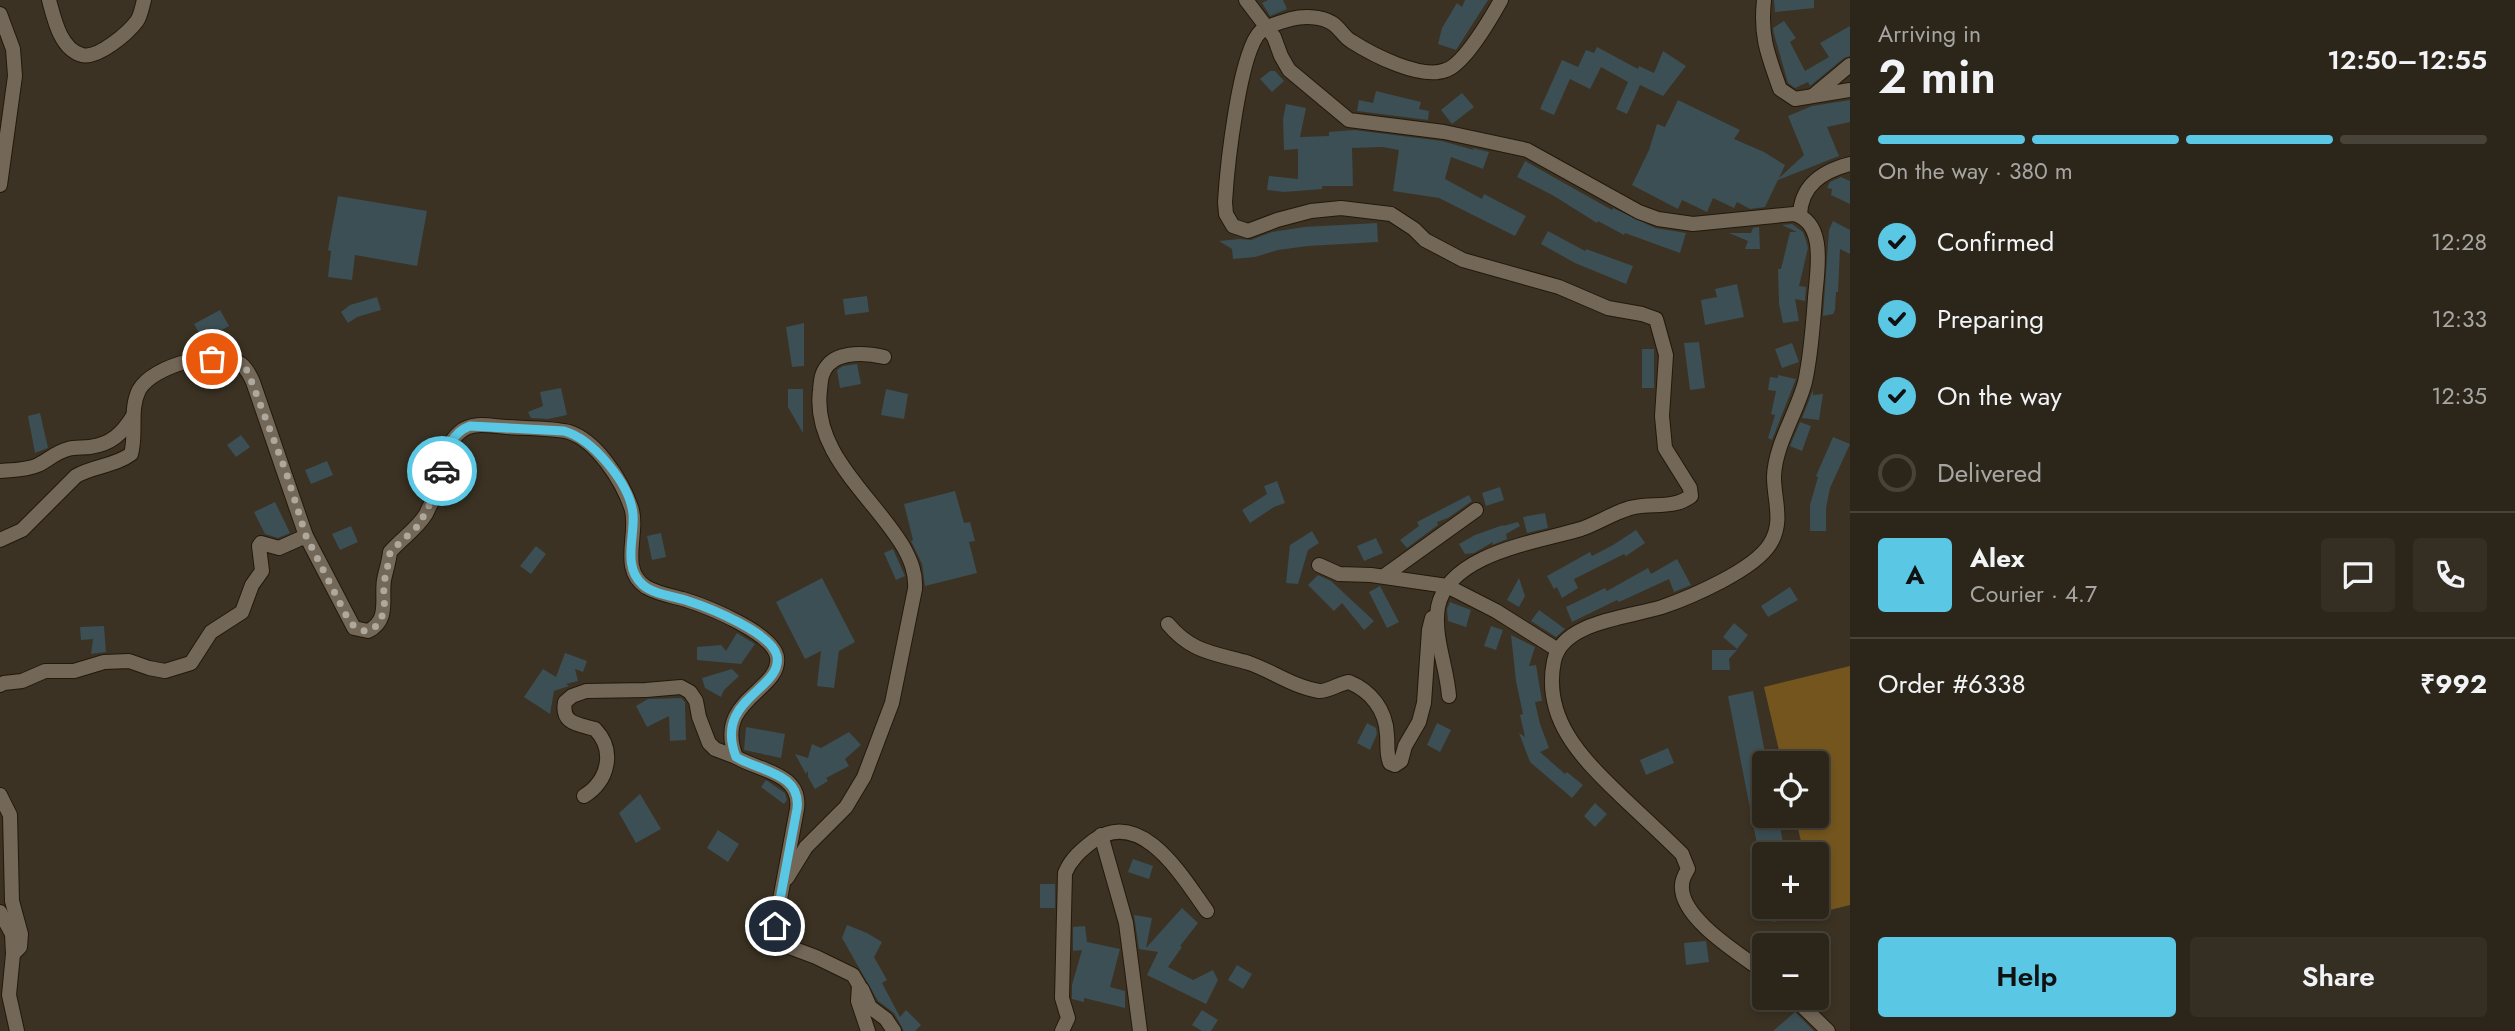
<!DOCTYPE html>
<meta charset="utf-8">
<style>
body{margin:0;font-family:Jost,sans-serif;background:#342e23;color:#f1f3f6;height:100vh;display:flex;flex-direction:column;font-size:26px;white-space:nowrap}
*{box-sizing:border-box;margin:0}
p{font-size:23px;color:#a6a5a2}
.icon{flex:none;width:38px;height:38px;fill:none;stroke:currentColor;stroke-width:2;stroke-linecap:round;stroke-linejoin:round}
.map{position:relative;flex:1;overflow:hidden}
.drawer{display:flex;flex-direction:column;background:#2c261a;width:665px}
.drawer>*{flex:none}
.fabs{position:absolute;left:1752px;top:751px;display:grid;gap:14px}
.fabs a{display:grid;place-items:center;width:77px;height:77px;border-radius:7px;background:#2c261a;box-shadow:0 4px 10px #0003,0 0 0 2px #484339;font-size:35px}
.pin{position:absolute;display:grid;place-items:center;width:60px;height:60px;color:#fff;margin:-30px;border:4px solid #fff;border-radius:50%;box-shadow:0 2px 7px #0007}
.courier{position:absolute;display:grid;place-items:center;width:70px;height:70px;margin:-35px;border:5px solid #5ac8e5;border-radius:50%;background:#fff;color:#222;box-shadow:0 2px 9px #0007}
.headline em{font-style:normal;font-weight:600}
.headline div{display:flex;flex-direction:column-reverse}
.headline{display:flex;align-items:center;justify-content:space-between;height:119px;padding:0 28px}
h1{font-size:46px;font-weight:600;line-height:52px}
.bar{display:grid;grid-template-columns:repeat(4,1fr);gap:10px 7px;align-content:center;height:84px;padding:0 28px}
.bar i{height:9px;border-radius:5px;background:#484339}
.bar .current{background:#5ac8e5}
.bar p{grid-column:span 4}
.line{display:flex;align-items:center;gap:18px;padding:0 28px;border-top:2px solid #484339}
.line div{flex:1}
.round{display:grid;place-items:center;flex:none;width:74px;height:74px;border-radius:7px;background:#342e23}
ol{padding:0 28px;list-style:none}
li{display:flex;align-items:center;gap:21px;height:77px}
li p{margin-inline-start:auto}
li .icon{padding:7px;border-radius:50%;background:#5ac8e5;color:#111;stroke-width:4}
li:last-child{color:#a6a5a2}
li i{width:38px;height:38px;border:4px solid #484339;border-radius:50%}
.primary-button{display:flex;gap:14px;margin-top:auto;padding:14px 28px}
.primary-button a{flex:1;height:80px;border-radius:7px;background:#5ac8e5;color:#111;font-size:28px;font-weight:600;line-height:80px;text-align:center}
.primary-button a+a{background:#342e23;color:#f1f3f6}
main{display:flex;flex:1;min-height:0}
.map>svg:first-child{display:block}
</style>
<main>
<div class="map">
<svg width="1850" height="1031" viewBox="0 0 1850 1031">
<rect width="100%" height="100%" fill="#3b3223"/>
<path fill="#74551e" d="M1850 666V905L1818 913 1816 854H1804L1795 816H1816V763H1782L1764 687Z"/>
<g fill="#3b4f55">
<path d="M1268 0H1283L1287 9 1270 16 1262 3Z"/>
<path d="M1465 0H1488L1456 50 1438 44 1442 28 1457 3 1462 7Z"/>
<path d="M1774 0H1814V8L1775 12Z"/>
<path d="M1784 21 1796 38 1790 42 1805 71 1829 57 1820 43 1850 26V56L1844 58 1810 86 1808 82 1795 88 1788 83 1774 34 1773 28Z"/>
<path d="M1597 47 1638 69 1639 66 1654 73 1663 51 1686 66 1663 96 1640 85 1627 114 1616 109 1628 82 1601 67 1590 89 1570 79 1554 115 1540 109 1562 60 1578 67 1586 50 1594 53Z"/>
<path d="M1270 71H1275L1284 81 1272 92 1260 79Z"/>
<path d="M1376 91 1421 102 1419 109 1429 111 1428 120 1357 111 1359 100 1373 103Z"/>
<path d="M1462 93 1474 107 1452 124 1441 110Z"/>
<path d="M1678 100 1740 130 1734 139 1764 152 1785 165 1779 178 1804 155 1788 116 1812 106 1850 100V122L1827 127 1839 156 1778 180 1765 207 1750 209 1737 202 1734 208 1713 198 1707 212 1682 200 1678 209 1632 185 1649 150 1657 124 1665 127Z"/>
<path d="M1286 104 1306 108 1300 137 1329 136V132L1354 130 1442 141 1474 150 1472 148 1489 152 1483 169 1451 157 1445 179 1482 199 1484 194 1526 216 1515 236 1439 198 1393 191 1399 150 1383 147 1352 148 1353 186H1322V189L1284 192 1267 190 1269 176 1298 179V149L1284 150 1283 119Z"/>
<path d="M1525 161 1612 210 1613 208 1655 228 1686 233 1680 253 1625 233 1624 235 1598 221 1597 223 1554 196 1517 177Z"/>
<path d="M1841 177 1850 181V204L1831 195 1832 189 1827 188 1830 182Z"/>
<path d="M338 196 427 211 417 266 355 255 352 280 328 277 331 251 328 250Z"/>
<path d="M1833 221 1850 230V254L1840 249 1838 292H1836L1835 310 1833 314 1823 316 1829 230Z"/>
<path d="M1377 223 1378 242 1308 246 1278 250 1255 257 1233 259 1232 249 1219 241 1240 239 1251 240 1272 232 1304 227Z"/>
<path d="M1792 224 1803 232 1806 240 1808 248 1799 286 1806 287 1805 301 1795 299 1799 321 1783 323 1779 304 1778 269H1781L1790 232H1797L1782 225Z"/>
<path d="M1759 227 1760 249H1745L1748 241 1729 233H1751L1753 228Z"/>
<path d="M1548 231 1585 251 1586 249 1633 266 1626 284 1575 263 1541 244Z"/>
<path d="M1737 284 1744 317 1705 325 1701 300 1717 297 1715 289Z"/>
<path d="M867 296 869 312 845 315 843 299Z"/>
<path d="M377 297 381 310 357 317 348 323 341 312 350 305Z"/>
<path d="M220 310 229 326 218 332 221 339 207 347 194 324Z"/>
<path d="M804 323V366L792 367 786 327Z"/>
<path d="M1699 342 1705 388 1690 390 1684 343Z"/>
<path d="M1792 343 1799 362 1782 368 1775 349Z"/>
<rect x="1642" y="349" width="12" height="39"/>
<path d="M857 364 861 384 840 388 837 370 843 366Z"/>
<path d="M1778 375 1796 379 1772 440 1768 438 1775 415 1771 414 1776 391 1768 390 1770 377 1778 378Z"/>
<path d="M561 388 567 415 548 419 531 418 528 412 543 406 540 392Z"/>
<path d="M788 389H803V433L788 407Z"/>
<path d="M886 389 908 394 904 419 881 415Z"/>
<path d="M1813 390V395L1823 394 1819 420 1802 418Z"/>
<path d="M40 413 48 448 35 453 28 416Z"/>
<path d="M1800 422 1811 426 1802 451 1790 446Z"/>
<path d="M241 435 250 447 236 457 227 445Z"/>
<path d="M1833 437 1850 444 1830 488 1826 508V531H1810V505L1818 477 1816 476Z"/>
<path d="M327 461 333 475 311 484 305 470Z"/>
<path d="M1277 481 1285 503 1274 507 1250 523 1242 510 1267 494 1264 486Z"/>
<path d="M1500 487 1504 500 1486 506 1482 493Z"/>
<path d="M955 491 964 523 970 522 975 541 969 542 977 573 925 586 922 564 911 541 913 540 904 504Z"/>
<path d="M1469 495 1472 501 1448 518 1437 522 1438 525 1407 548 1400 540 1419 526 1417 522Z"/>
<path d="M275 502 290 533 278 538 265 534 254 512Z"/>
<path d="M1545 513 1548 528 1527 533 1523 517Z"/>
<path d="M1518 522 1520 526 1506 534 1507 539 1492 545 1493 542 1474 553 1465 554 1459 544 1475 535 1503 525V526Z"/>
<path d="M351 526 358 542 340 550 332 534Z"/>
<path d="M1636 530 1645 543 1626 556 1624 554 1574 579 1578 588 1562 598 1557 587 1554 589 1547 576 1590 552 1592 556 1613 545Z"/>
<path d="M1312 531 1319 543 1308 550 1298 584 1286 583 1290 545Z"/>
<path d="M661 533 666 557 652 560 647 536Z"/>
<path d="M1376 538 1383 553 1364 561 1357 546Z"/>
<path d="M536 546 546 554 531 574 520 566Z"/>
<path d="M893 549 905 576 896 580 884 553Z"/>
<path d="M1677 559 1691 585 1674 592 1669 579 1667 580 1619 602 1617 600 1572 622 1566 607 1605 588 1607 591 1648 568 1651 574Z"/>
<path d="M1318 575 1331 581 1374 621 1364 630 1342 603 1334 611 1308 585Z"/>
<path d="M822 578 855 642 839 651 834 688 817 686 821 651 805 659 776 602Z"/>
<path d="M1519 578 1525 596 1519 607 1507 600Z"/>
<path d="M1380 586 1399 622 1387 628 1369 592Z"/>
<path d="M1790 587 1798 600 1768 617 1761 606Z"/>
<path d="M1450 602 1471 610 1466 627 1448 621 1447 609Z"/>
<path d="M1539 610 1565 629 1556 637 1531 621Z"/>
<path d="M1734 623 1748 635 1737 649 1723 637Z"/>
<path d="M104 626 106 652 91 654 93 639 81 640 80 627Z"/>
<path d="M1491 626 1503 630 1496 650 1484 646Z"/>
<path d="M737 633 755 644 741 664 697 660V647L721 645 726 651Z"/>
<path d="M1511 635 1535 647 1529 666 1536 665 1542 701 1535 702 1540 724 1549 748 1540 752 1565 774 1567 772 1583 785 1572 798 1530 762 1519 733 1525 737 1520 715 1523 714 1516 681Z"/>
<path d="M1712 650H1737L1729 659 1730 670H1712Z"/>
<path d="M565 653 587 661 583 672 575 669 578 681 566 684 569 686 554 691 550 714 524 697 543 669 556 677Z"/>
<path d="M732 669 739 676 724 690 721 697 705 688 702 678Z"/>
<path d="M1753 691 1767 763H1764V816H1778L1785 854H1759L1728 696Z"/>
<path d="M681 698 685 702 686 740 670 741 669 716 647 727 636 706 648 699Z"/>
<path d="M1367 723 1376 728 1377 734 1370 750 1357 743Z"/>
<path d="M1437 723 1451 730 1440 752 1427 745Z"/>
<path d="M746 727 785 734 781 758 744 750Z"/>
<path d="M849 732 861 745 845 759 849 766 826 778 828 781 815 789 808 777V771L806 774 795 754 808 758 812 744 821 748Z"/>
<path d="M1668 748 1674 763 1646 775 1640 760Z"/>
<path d="M766 780 785 793 787 800 784 804 761 787Z"/>
<path d="M640 794 661 829 636 843 619 813Z"/>
<path d="M1595 803 1607 814 1595 827 1584 816Z"/>
<path d="M718 830 739 844 728 862 707 848Z"/>
<path d="M1133 859 1153 866 1149 879 1128 872Z"/>
<rect x="1040" y="884" width="15" height="24"/>
<path d="M1770 906H1796L1798 917 1773 922Z"/>
<path d="M1182 908 1198 923 1180 946 1182 947 1168 967 1193 980 1213 970 1218 980 1206 1004 1147 975 1158 952 1139 949 1134 915 1152 918 1146 948Z"/>
<path d="M847 925 867 933 882 942 874 957 887 980 882 983 900 1017 906 1010 921 1025 915 1031H904L894 1013 878 1001 842 938Z"/>
<path d="M1085 926 1087 942 1120 949 1110 987 1125 991V1008L1084 998V1002L1072 999V985L1082 950 1073 951V927Z"/>
<path d="M1706 941 1709 962 1686 965 1684 943Z"/>
<path d="M1237 965 1252 974 1243 989 1228 980Z"/>
<path d="M1202 1010 1218 1020 1211 1031H1202L1192 1025Z"/>
<path d="M1795 1012 1814 1031H1773Z"/>
</g>
<g fill="none" stroke-linecap="round" stroke-linejoin="round">
<defs>
<g id="minor">
<path d="M49 0C54 18 60 49 82 55 98 59 128 33 137 21 141 15 142 7 144 0"/>
<path d="M1246 0 1274 37 1281 56 1289 70 1349 120 1444 132 1527 150 1639 212 1658 219 1693 224 1794 214C1827 223 1817 271 1815 298 1813 325 1811 355 1805 382 1797 413 1775 444 1774 477 1774 500 1784 522 1770 544 1754 570 1691 597 1662 607 1631 617 1562 621 1554 661 1542 720 1583 759 1621 796 1641 815 1662 834 1682 854L1688 869C1685 874 1682 880 1682 885 1679 918 1741 955 1764 972"/>
<path d="M1764 0C1760 37 1768 55 1780 89L1795 99 1850 90"/>
<path d="M0 14 13 49 15 76 0 185"/>
<path d="M1814 95 1850 65"/>
<path d="M1800 215C1801 185 1823 171 1850 164"/>
<path d="M0 471C13 470 27 470 38 465 48 460 56 452 68 449 75 447 82 448 90 447 111 444 122 434 133 416"/>
<path d="M0 540 22 530 76 476C93 466 115 466 131 454 137 433 129 410 139 390 153 365 218 348 241 364 247 369 250 375 253 382L306 536 354 628 368 631C390 620 381 599 384 580 386 570 389 562 390 552 401 539 417 529 426 514 430 505 436 495 439 485 444 467 444 445 460 432 472 421 491 426 506 427 521 428 556 428 569 432 597 441 622 481 631 507 640 532 618 569 646 587 658 594 672 596 686 600 708 607 773 633 777 657 782 691 713 699 736 757 759 771 802 773 797 809L775 926 781 940 792 948 816 957 853 975 859 985 858 1001 868 1031"/>
<path d="M1319 565 1339 574 1371 575 1447 586 1496 611 1558 650"/>
<path d="M1384 576 1476 510"/>
<path d="M1168 624C1192 653 1215 653 1249 663 1272 671 1294 687 1319 691 1327 692 1340 683 1349 682 1371 691 1386 710 1387 735 1388 745 1386 753 1390 763L1395 765 1401 761 1405 746 1419 722 1424 703 1429 630 1432 618"/>
<path d="M0 685 4 683 22 681 45 671H74L104 662 129 661 149 668 165 671 191 663 211 632 242 612 252 585 262 571 259 546 261 543 279 548 306 536"/>
<path d="M1449 696C1447 667 1433 636 1438 607 1449 553 1538 542 1581 529 1598 523 1613 513 1630 508 1652 502 1672 510 1691 496L1690 488 1665 448 1662 416 1666 355 1656 319 1642 314 1608 308 1559 287 1463 260 1425 240 1414 229 1391 214 1341 208 1311 211 1277 220 1248 231 1233 226 1226 214 1225 202C1227 169 1239 51 1261 31 1269 25 1281 22 1291 19 1303 16 1321 16 1332 23 1340 28 1344 37 1351 41 1373 55 1421 80 1446 70 1464 64 1491 18 1501 0"/>
<path d="M0 795 10 815 12 901 21 934 20 947 13 954"/>
<path d="M584 796C608 781 616 751 595 729 578 724 561 724 565 702L572 696 586 691 646 690 681 687 690 692 696 701 699 717 709 743 715 749 736 757"/>
<path d="M1101 835 1126 923 1140 1031"/>
<path d="M787 878 806 847 846 807 864 777 892 703 915 589C916 573 911 561 904 548 875 498 812 454 820 390 821 380 821 373 828 365 840 351 867 353 884 357"/>
<path d="M0 912 12 934 13 954 9 995 17 1031"/>
<path d="M862 989 870 1007 886 1019 894 1031"/>
<path d="M1794 998 1828 1031"/>
<path d="M1062 1031 1068 1018 1062 998 1065 873C1071 859 1080 851 1093 841 1142 806 1183 878 1207 911"/>
</g>
</defs>
<use href="#minor" stroke="#22190c" stroke-width="16"/>
<use href="#minor" stroke="#736858" stroke-width="14"/>
</g>
<g fill="none" stroke-linecap="round" stroke-linejoin="round">
<path stroke="#afa89d" stroke-width="7" stroke-dasharray="0 12.6" d="M212 359C228 360 239 359 248 372L286 472 306 536 348 619C360 637 377 634 383 613 386 604 383 594 384 585 385 574 389 564 390 552L419 525 438 488 442 471"/>
<path stroke="#5ac8e5" stroke-width="9" d="M442 471C446 453 450 433 470 426L564 431C593 439 630 484 633 514 635 537 622 567 643 585 655 595 674 596 688 601 710 608 772 633 777 656 783 690 713 698 736 757 759 771 802 773 797 809L775 926"/>
</g>
</svg>
<div class="fabs">
<a><svg class="icon" aria-label="locate" viewBox="0 0 24 24"><circle cx="12" cy="12" r="6"/><path d="M12 2v4M12 18v4M2 12h4M18 12h4"/></svg></a>
<a>+</a>
<a>−</a>
</div>
<div class="pin" style="left:212px;top:359px;background:#ea580c"><svg class="icon" aria-label="bag" viewBox="0 0 24 24"><path d="M5 8h14l-1 12H6zM9 8a3 3 0 0 1 6 0"/></svg></div>
<div class="pin" style="left:775px;top:926px;background:#1f2937"><svg class="icon" aria-label="home" viewBox="0 0 24 24"><path d="M3 11l9-7 9 7M6 9v11h12V9"/></svg></div>
<div class="courier" style="left:442px;top:471px"><svg class="icon" aria-label="car" viewBox="0 0 24 24"><path d="M5 17H2v-5l4-1 3-4h7l3 4 3 1v5h-3M9 17h6M6 11h13"/><circle cx="7" cy="17" r="2"/><circle cx="17" cy="17" r="2"/></svg></div>
</div>
<section class="drawer">
<div class="headline"><div><h1>2 min</h1><p>Arriving in</p></div><em>12:50–12:55</em></div>
<div class="bar"><i class="current"></i><i class="current"></i><i class="current"></i><i></i><p>On the way · 380 m</p></div>
<ol>
<li><svg class="icon" aria-label="check" viewBox="0 0 24 24"><path d="M5 12l5 5 9-10"/></svg>Confirmed<p>12:28</p></li>
<li><svg class="icon" aria-label="check" viewBox="0 0 24 24"><path d="M5 12l5 5 9-10"/></svg>Preparing<p>12:33</p></li>
<li><svg class="icon" aria-label="check" viewBox="0 0 24 24"><path d="M5 12l5 5 9-10"/></svg>On the way<p>12:35</p></li>
<li><i></i>Delivered</li>
</ol>
<div class="line" style="height:126px"><b class="round" style="background:#5ac8e5;color:#111">A</b><div><b>Alex</b><p>Courier · 4.7</p></div><a class="round"><svg class="icon" aria-label="chat" viewBox="0 0 24 24"><path d="M4 5h16v11H9l-5 4z"/></svg></a><a class="round"><svg class="icon" aria-label="phone" viewBox="0 0 24 24"><path d="M5 4h4l2 5-3 2q2 4 5 5l2-3 5 2v4C11 20 4 13 5 4z"/></svg></a></div>
<div class="line" style="height:91px"><div>Order #6338</div><b>₹992</b></div>
<div class="primary-button"><a>Help</a><a>Share</a></div>
</section>
</main>
